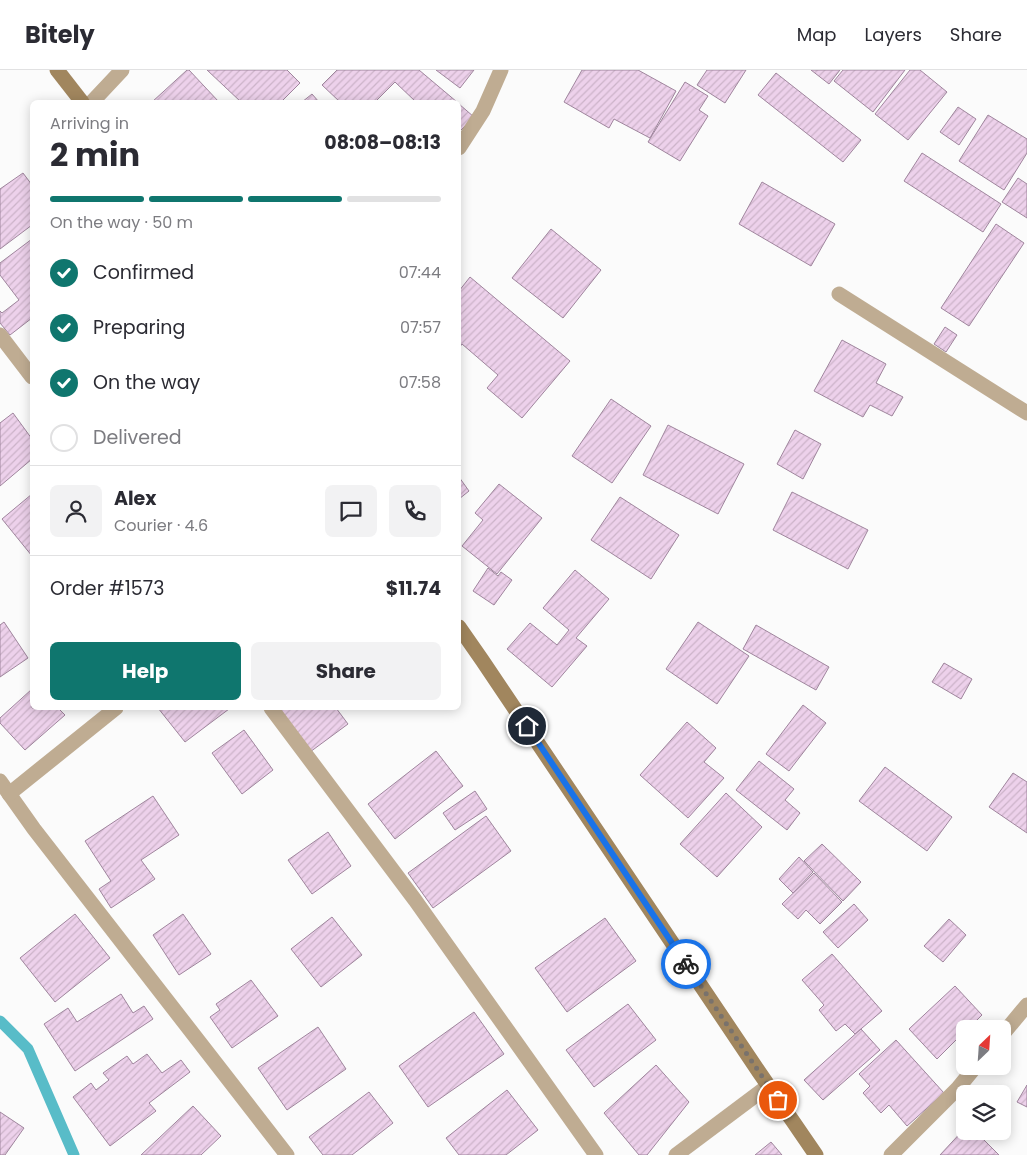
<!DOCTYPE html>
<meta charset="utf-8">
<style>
body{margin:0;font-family:Poppins,sans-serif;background:#f2f2f3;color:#2b2b33;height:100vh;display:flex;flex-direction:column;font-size:19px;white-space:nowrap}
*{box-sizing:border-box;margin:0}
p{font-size:16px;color:#7c7c81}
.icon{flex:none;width:28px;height:28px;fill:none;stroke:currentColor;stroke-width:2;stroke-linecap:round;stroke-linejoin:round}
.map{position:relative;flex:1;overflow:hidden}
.sheet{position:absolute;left:30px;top:30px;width:431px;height:610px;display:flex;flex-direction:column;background:#fff;border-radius:8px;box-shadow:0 2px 12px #0003}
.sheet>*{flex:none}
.needle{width:32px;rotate:25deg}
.tools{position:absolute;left:956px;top:950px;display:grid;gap:10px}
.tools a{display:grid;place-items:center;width:55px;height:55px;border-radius:8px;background:#fff;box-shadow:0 2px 12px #0003;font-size:25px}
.pin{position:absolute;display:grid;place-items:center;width:42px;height:42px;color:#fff;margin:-21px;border:2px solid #fff;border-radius:50%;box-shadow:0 1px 5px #0007}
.courier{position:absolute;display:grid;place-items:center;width:50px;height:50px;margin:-25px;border:4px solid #1a73e8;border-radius:50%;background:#fff;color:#222;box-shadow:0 1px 6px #0007}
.headline em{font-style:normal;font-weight:700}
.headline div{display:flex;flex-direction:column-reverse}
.headline{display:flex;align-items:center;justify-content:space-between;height:85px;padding:0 20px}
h1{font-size:32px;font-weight:700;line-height:38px}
.bar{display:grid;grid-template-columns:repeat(4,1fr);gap:8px 5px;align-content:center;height:60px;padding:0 20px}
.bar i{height:6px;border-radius:4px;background:#e1e1e2}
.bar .active{background:#0f766e}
.bar p{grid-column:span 4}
.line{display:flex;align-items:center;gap:12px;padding:0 20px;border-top:1px solid #e1e1e2}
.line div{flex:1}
.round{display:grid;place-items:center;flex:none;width:52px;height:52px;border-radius:8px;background:#f2f2f3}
ol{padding:0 20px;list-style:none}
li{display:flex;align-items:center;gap:15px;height:55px}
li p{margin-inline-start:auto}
li .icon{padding:5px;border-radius:50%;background:#0f766e;color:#fff;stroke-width:4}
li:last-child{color:#7c7c81}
li i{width:28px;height:28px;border:2px solid #e1e1e2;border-radius:50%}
.button{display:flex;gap:10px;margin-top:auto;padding:10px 20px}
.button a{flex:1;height:58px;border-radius:8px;background:#0f766e;color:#fff;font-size:20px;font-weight:700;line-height:58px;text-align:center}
.button a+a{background:#f2f2f3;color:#2b2b33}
header{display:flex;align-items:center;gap:30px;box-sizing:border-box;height:70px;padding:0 25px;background:#fff;border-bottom:1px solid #e1e1e2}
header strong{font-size:24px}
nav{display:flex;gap:28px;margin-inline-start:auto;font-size:18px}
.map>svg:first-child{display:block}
</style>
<header>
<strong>Bitely</strong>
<nav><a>Map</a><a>Layers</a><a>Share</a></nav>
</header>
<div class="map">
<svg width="1027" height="1085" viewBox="0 0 1027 1085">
<defs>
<pattern id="building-hatch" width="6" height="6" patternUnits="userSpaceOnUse" patternTransform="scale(1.25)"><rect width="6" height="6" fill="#edd1eb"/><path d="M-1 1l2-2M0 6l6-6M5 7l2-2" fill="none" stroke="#ccb3c9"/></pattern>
</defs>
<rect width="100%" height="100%" fill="#fbfbfb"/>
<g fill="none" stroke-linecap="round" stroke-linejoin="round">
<path stroke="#58bcc8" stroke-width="11" d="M0 951 28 979 74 1085"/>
</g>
<g fill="url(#building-hatch)" stroke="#9f859d">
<path d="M187 0H189L219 32H152Z"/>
<path d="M207 0H287L300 13 281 32H241Z"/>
<path d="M337 0H419L457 32H416L395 12 375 32H340L322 15Z"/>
<path d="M436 0H474L460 18Z"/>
<path d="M582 0H638L676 21 650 68 614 49 609 58 564 32Z"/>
<path d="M707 0H746L725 33 697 15Z"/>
<path d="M811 0H840L829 14Z"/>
<path d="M843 0H905L873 42 834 11Z"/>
<path d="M910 0H920L947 22 908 70 875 44Z"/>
<path d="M776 3 861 70 843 92 758 25Z"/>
<path d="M685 12 708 26 699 40 708 46 680 91 648 72Z"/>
<path d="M312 24 319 32H302Z"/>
<path d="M459 34 474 47 459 62Z"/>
<path d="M958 37 976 49 959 75 940 62Z"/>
<path d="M988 45 1027 69V83L1004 120 959 91Z"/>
<path d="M922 83 1001 134 983 162 904 111Z"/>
<path d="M23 103 32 115V155L0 179V119Z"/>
<path d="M1018 108 1027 114V148L1002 132Z"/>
<path d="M762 112 835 154 811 196 739 154Z"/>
<path d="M996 154 1024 173 969 256 941 238Z"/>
<path d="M551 159 601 200 563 248 512 208Z"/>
<path d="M32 169V248L10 265 0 253V241L2 243 19 230 0 205V193Z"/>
<path d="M470 207 570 291 522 348 487 318 498 305 462 274 459 278V221Z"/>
<path d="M945 257 957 265 946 282 934 274Z"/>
<path d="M842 270 886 294 876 313 903 327 892 346 870 335 863 347 814 321Z"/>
<path d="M611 329 651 356 612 413 572 386Z"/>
<path d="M13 343 32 369V389L0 416V353Z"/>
<path d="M668 355 744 394 718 444 643 405Z"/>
<path d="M795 360 821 374 803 409 777 394Z"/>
<path d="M459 407 469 421 459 429Z"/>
<path d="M499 414 542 448 497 504 462 476 483 450 475 443Z"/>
<path d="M792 422 868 460 848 499 773 460Z"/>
<path d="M32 424V486L2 449Z"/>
<path d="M620 427 679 465 651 509 591 470Z"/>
<path d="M488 498 498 506 501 502 512 510 494 535 473 521Z"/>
<path d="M575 500 609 529 576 568 587 576 552 617 507 579 530 553 557 575 569 560 543 538Z"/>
<path d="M4 552 28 588 0 607V555Z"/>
<path d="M698 552 749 586 717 634 666 599Z"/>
<path d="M756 555 829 597 816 620 743 579Z"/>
<path d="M944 593 972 609 961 629 932 612Z"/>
<path d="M32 619V638H58L65 645 25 680 0 653V648Z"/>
<path d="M803 635 826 653 789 701 766 684Z"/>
<path d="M158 638H228L229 639 185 672Z"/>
<path d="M276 638H336L348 654 310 682Z"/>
<path d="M687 652 716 678 704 692 724 708 688 748 640 705Z"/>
<path d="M244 660 273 700 242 724 212 683Z"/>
<path d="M436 681 463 716 395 769 368 734Z"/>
<path d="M759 691 794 719 785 730 800 743 787 760 736 720Z"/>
<path d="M885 697 952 747 927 781 859 731Z"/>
<path d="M1013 703 1027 712V763L989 737Z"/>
<path d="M475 721 487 739 455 760 443 743Z"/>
<path d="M726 723 762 757 717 807 680 774Z"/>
<path d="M153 726 179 765 141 790 155 809 111 838 99 819 111 811 85 771Z"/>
<path d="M486 746 511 781 433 838 408 803Z"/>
<path d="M328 762 351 796 312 824 288 790Z"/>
<path d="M822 774 861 812 843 831 804 791Z"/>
<path d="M799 787 813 802 793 823 779 809Z"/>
<path d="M814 803 842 832 820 854 806 840 798 849 782 834Z"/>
<path d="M854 834 868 850 838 878 823 862Z"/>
<path d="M75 844 110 888 55 932 20 888Z"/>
<path d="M183 844 211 884 179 905 153 865Z"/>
<path d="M332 847 362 885 321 917 291 879Z"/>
<path d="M605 848 636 891 567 942 535 898Z"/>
<path d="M949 849 966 865 943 892 924 876Z"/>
<path d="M832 884 882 941 855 964 845 954 836 961 819 940 824 935 802 910Z"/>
<path d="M251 910 278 946 232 978 210 947 220 940 216 934Z"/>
<path d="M955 916 982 945 968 959H965V961L937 989 909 959Z"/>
<path d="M121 924 133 943 144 936 153 949 75 1001 44 954 68 938 77 952Z"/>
<path d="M628 934 656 970 594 1017 566 980Z"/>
<path d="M474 942 504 984 428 1037 399 996Z"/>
<path d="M318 957 346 999 287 1040 258 998Z"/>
<path d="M861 959 880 980 823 1030 804 1010Z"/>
<path d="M896 970 944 1023 907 1056 889 1035 881 1043 863 1023 870 1016 859 1004Z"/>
<path d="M147 984 162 1003 181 990 190 1002 149 1033 156 1041 110 1076 73 1027 91 1013 96 1020 109 1010 103 1003 127 986 133 994Z"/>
<path d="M656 995 689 1032 647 1085H639L604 1043Z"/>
<path d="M1027 1015V1037L1017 1032Z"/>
<path d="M507 1020 538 1060 506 1085H459L446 1068Z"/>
<path d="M369 1022 393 1053 352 1085H323L309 1067Z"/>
<path d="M193 1036 221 1066 201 1085H141Z"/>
<path d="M0 1042 24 1058 5 1085H0Z"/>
<path d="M965 1058V1061H975L999 1085H940Z"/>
<path d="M771 1072 782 1085H755Z"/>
</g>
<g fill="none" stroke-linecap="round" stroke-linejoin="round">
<g stroke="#bfac92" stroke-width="15">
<path d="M92 32 122 0"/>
<path d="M459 78 483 41 501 0"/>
<path d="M839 224 1027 343"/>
<path d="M0 265 32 307"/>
<path d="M271 638 415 830 596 1085"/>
<path d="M0 711 34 759 287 1085"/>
<path d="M9 724 116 638"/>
<path d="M1002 965 1027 935"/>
<path d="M676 1085 768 1016"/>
<path d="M891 1085 958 1018 976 996"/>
</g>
<g stroke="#a1865e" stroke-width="15">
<path d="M57 0 82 32"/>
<path d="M459 557 482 590 759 1002 816 1085"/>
</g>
</g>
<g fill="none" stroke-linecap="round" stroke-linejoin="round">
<path stroke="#79726c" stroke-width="5" stroke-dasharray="0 9" d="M686 894 778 1030"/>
<path stroke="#1a73e8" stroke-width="6" d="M527 656 686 894"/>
</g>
</svg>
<div class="tools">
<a><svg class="needle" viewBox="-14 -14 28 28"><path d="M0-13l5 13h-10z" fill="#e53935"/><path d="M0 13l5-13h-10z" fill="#7c7c81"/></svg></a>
<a><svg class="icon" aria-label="layers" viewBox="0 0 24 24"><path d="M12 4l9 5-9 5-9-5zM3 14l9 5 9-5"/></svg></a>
</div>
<div class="pin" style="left:778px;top:1030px;background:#ea580c"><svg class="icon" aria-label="bag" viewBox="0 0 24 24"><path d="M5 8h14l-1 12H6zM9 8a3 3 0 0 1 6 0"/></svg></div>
<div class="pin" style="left:527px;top:656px;background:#1f2937"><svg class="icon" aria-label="home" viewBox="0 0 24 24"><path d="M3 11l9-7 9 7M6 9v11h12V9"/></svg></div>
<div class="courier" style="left:686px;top:894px"><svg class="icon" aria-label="bike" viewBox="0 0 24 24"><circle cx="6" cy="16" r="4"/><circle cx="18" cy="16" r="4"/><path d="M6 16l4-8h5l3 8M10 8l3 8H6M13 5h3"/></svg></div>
<section class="sheet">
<div class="headline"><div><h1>2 min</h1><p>Arriving in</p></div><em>08:08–08:13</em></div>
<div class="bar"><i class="active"></i><i class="active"></i><i class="active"></i><i></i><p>On the way · 50 m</p></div>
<ol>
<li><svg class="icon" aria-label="check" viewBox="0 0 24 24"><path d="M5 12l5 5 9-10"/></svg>Confirmed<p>07:44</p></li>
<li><svg class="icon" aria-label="check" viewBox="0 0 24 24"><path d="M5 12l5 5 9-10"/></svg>Preparing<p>07:57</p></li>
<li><svg class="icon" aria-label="check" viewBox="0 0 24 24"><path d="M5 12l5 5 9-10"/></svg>On the way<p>07:58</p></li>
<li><i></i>Delivered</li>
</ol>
<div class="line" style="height:90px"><a class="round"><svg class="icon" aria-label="person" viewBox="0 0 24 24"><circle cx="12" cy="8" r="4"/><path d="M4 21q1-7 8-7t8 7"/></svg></a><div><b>Alex</b><p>Courier · 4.6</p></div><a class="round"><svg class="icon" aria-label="chat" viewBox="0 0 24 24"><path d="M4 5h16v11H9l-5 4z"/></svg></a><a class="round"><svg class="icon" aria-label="phone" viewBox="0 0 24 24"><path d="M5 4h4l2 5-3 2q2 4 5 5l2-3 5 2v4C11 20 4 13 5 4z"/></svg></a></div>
<div class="line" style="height:65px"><div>Order #1573</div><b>$11.74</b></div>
<div class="button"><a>Help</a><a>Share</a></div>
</section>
</div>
